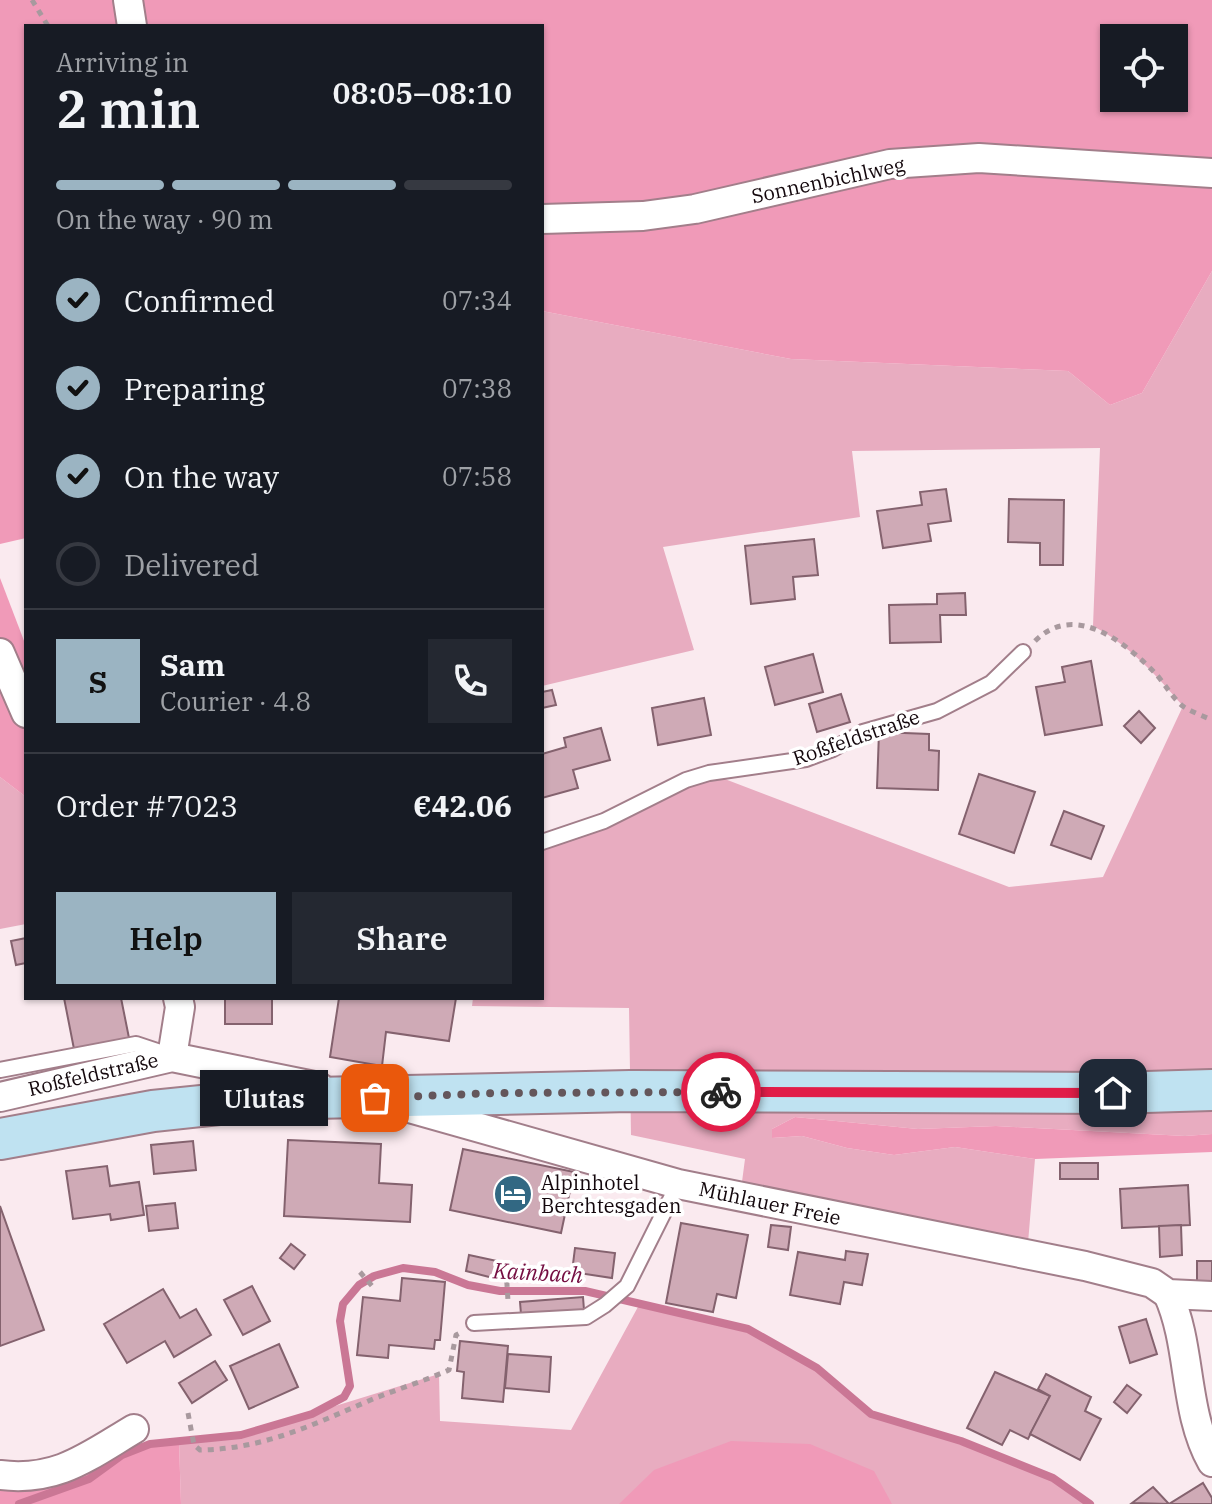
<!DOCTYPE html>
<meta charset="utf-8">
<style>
body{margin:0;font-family:"IBM Plex Serif",serif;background:#242831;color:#f1f3f6;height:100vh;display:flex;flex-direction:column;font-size:30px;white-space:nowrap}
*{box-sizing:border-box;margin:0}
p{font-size:26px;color:#9ea1a6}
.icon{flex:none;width:44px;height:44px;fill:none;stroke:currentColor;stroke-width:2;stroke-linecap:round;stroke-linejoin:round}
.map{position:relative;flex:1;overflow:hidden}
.details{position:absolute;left:24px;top:24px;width:520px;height:976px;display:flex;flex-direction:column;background:#171b24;border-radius:0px;box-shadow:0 2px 6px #0004}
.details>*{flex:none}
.controls{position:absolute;left:1100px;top:24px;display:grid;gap:16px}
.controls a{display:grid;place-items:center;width:88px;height:88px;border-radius:0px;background:#171b24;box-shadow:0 2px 6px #0004;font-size:40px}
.pin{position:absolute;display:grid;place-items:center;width:68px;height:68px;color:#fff;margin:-34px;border-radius:16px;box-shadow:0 4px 12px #0006}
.courier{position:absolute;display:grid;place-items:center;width:80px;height:80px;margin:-40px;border:6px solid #e11d48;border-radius:50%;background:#fff;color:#222;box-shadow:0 2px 10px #0007}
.bubble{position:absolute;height:56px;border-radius:0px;background:#171b24;box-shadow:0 2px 6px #0004;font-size:26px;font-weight:600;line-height:56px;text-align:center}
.headline em{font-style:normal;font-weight:600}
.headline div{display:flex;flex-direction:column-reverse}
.headline{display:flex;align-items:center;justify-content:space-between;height:136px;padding:0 32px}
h1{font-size:52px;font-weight:600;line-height:60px}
.bar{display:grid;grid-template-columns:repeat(4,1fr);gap:12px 8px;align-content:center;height:96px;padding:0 32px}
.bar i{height:10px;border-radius:6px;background:#363941}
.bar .current{background:#9bb4c2}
.bar p{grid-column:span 4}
.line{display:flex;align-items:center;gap:20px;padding:0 32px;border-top:2px solid #363941}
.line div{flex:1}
.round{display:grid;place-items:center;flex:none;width:84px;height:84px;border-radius:0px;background:#242831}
ol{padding:0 32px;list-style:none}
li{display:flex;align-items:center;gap:24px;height:88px}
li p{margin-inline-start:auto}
li .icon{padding:8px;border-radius:50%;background:#9bb4c2;color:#111;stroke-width:4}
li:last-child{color:#9ea1a6}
li i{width:44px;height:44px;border:4px solid #363941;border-radius:50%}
.button{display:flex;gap:16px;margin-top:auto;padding:16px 32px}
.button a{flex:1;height:92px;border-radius:0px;background:#9bb4c2;color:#111;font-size:32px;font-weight:600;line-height:92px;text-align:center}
.button a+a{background:#242831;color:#f1f3f6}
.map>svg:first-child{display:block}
</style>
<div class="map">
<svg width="1212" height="1504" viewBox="0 0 1212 1504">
<rect width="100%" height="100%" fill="#faeaef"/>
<g fill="#e8acc0">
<path d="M1212 271V1134L1185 1136 996 1126 918 1129 795 1117 772 1129V1138L802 1136 847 1148 894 1155 955 1147 1035 1159 1027 1255 740 1197 745 1159 631 1135 629 1008 472 1006 473 998H542V842L709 773 1009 887 1103 877 1183 706C1156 675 1129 645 1093 626L1100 448 852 451 860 517 663 547 694 650 542 686V311L791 359 1068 371 1110 405 1142 393Z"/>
<path d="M0 777 26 797V924L0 929Z"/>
<path d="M639 1305 748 1329 817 1368 871 1414 961 1441 1053 1478 1090 1504H181L179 1441 241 1435 439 1374 440 1421 571 1430Z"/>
</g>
<g fill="#f09ab8" fill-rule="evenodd">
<path d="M0 0H1212V271L1142 393 1110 405 1068 371 791 359 542 311V26H26V538L0 544ZM1114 38H1174V98H1114Z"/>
<path d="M0 578 26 646V797L0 777Z"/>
<path d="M795 1117 918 1129 996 1126 1185 1136 1212 1134V1152L1035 1159 955 1147 894 1155 847 1148 802 1136 772 1138V1129Z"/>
<path d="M179 1441 181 1504H0V1475C25 1473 51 1472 75 1467 110 1458 143 1444 179 1441Z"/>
<path d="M731 1441 810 1444 874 1471 892 1504H619L654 1470Z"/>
</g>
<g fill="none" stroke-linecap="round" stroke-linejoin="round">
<path stroke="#ca7795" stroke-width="8" d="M19 1504 89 1479 122 1455 150 1444 241 1435 312 1414 344 1397 350 1386 340 1321 343 1304 359 1285 374 1276 403 1268 435 1272 468 1285 500 1291H585L748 1329 817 1368 871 1414 961 1441 1053 1478 1090 1504"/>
</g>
<g fill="#cfaab6" stroke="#84626e" stroke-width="2">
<path d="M946 489 951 521 928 524 931 541 883 548 877 511 922 505 920 492Z"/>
<path d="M1009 499 1064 500 1063 565H1040V543L1008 542Z"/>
<path d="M814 539 818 575 793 577 795 599 751 604 745 546Z"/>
<path d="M965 593 966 615H940L941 642 890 643 889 605 937 604V594Z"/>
<path d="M813 654 823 692 775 705 765 667Z"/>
<path d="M1091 661 1102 725 1045 735 1036 687 1065 682 1062 667Z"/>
<path d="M552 690 556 705 542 708V692Z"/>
<path d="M841 694 850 722 817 732 809 704Z"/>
<path d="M704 698 711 735 658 745 652 708Z"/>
<path d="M1139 711 1155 728 1141 743 1124 726Z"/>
<path d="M601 728 610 760 573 770 578 788 542 798V754L566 747 564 738Z"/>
<path d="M879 732 929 734V750L939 751 938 790 877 788Z"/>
<path d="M979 774 1035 792 1014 853 959 834Z"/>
<path d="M1064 811 1104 826 1091 859 1051 845Z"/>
<path d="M26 938V963L16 965 11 941Z"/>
<path d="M64 998H121L129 1038 74 1049Z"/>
<rect x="225" y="998" width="47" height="26"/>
<path d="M339 998H456L449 1041 386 1032 382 1066 330 1057Z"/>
<path d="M288 1140 381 1144 379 1183 412 1185 410 1222 284 1216Z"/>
<path d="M193 1141 196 1170 154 1174 151 1145Z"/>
<path d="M463 1149 574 1172 561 1233 450 1210Z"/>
<rect x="1060" y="1163" width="38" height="16"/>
<path d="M107 1166 110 1186 139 1182 144 1215 111 1220 110 1214 73 1219 66 1171Z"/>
<path d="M1188 1185 1190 1225 1122 1228 1120 1189Z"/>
<path d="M175 1203 178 1228 149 1231 146 1206Z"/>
<path d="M0 1206 44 1330 0 1346Z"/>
<path d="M681 1223 748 1235 736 1298 717 1294 713 1312 666 1303Z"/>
<path d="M771 1225 791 1227 788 1250 768 1247Z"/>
<path d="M1181 1225 1182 1255 1160 1257 1159 1226Z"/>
<path d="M291 1244 305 1255 294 1269 280 1258Z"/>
<path d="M575 1248 615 1253 612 1278 572 1272Z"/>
<path d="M846 1251 868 1254 862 1285 844 1282 840 1304 790 1295 798 1252 845 1260Z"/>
<path d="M469 1255 497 1261 493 1278 466 1271Z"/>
<rect x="1197" y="1261" width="15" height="22"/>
<path d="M402 1278 445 1282 440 1340H435L434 1349 389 1345 388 1358 357 1355 363 1297 400 1301Z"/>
<path d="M252 1286 270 1321 243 1335 224 1300Z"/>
<path d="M163 1289 180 1318 196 1309 211 1335 174 1357 165 1341 127 1363 104 1324Z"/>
<path d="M583 1297 584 1310 521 1314 520 1302Z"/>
<path d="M1146 1319 1157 1354 1130 1363 1119 1327Z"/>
<path d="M460 1341 508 1346 503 1402 462 1398 464 1372 457 1371Z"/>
<path d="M279 1344 298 1387 249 1409 230 1366Z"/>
<path d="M508 1354 551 1357 549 1392 505 1388Z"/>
<path d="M215 1361 227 1380 192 1403 179 1383Z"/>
<path d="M995 1372 1050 1396 1028 1439 1010 1430 1002 1445 967 1428Z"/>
<path d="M1046 1374 1091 1397 1085 1411 1101 1419 1080 1460 1030 1434 1050 1396 1038 1389Z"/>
<path d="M1127 1385 1141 1395 1127 1413 1114 1402Z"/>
<path d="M1203 1483 1212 1498V1504H1169Z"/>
<path d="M1153 1487 1169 1504 1132 1503Z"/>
</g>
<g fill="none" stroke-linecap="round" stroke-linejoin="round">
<defs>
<g id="service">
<path d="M542 842 604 821 686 780 709 773 806 759 833 749 863 732 937 711 991 683 1023 652"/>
<path d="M0 1070 136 1044 163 1053"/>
<path d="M474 1323 586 1317 605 1305 627 1286 678 1184"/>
</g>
<g id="minor">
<path d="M128 0 132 26"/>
<path d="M542 219 643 216 695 209 890 164 979 158 1212 173"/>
<path d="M0 653 26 713"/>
<path d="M172 1057 180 1007 178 998"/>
<path d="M0 1097 172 1057 319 1087"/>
<path d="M399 1105 678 1184 1085 1266 1152 1283 1168 1294 1212 1296"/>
<path d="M1168 1294C1192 1347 1183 1410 1212 1462"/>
<path d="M0 1475C57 1482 87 1457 134 1429"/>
</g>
<path id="secondary" d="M0 1139 153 1111 268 1099 630 1091 1113 1093 1212 1090"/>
</defs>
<use href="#service" stroke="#a27e8a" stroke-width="18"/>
<use href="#minor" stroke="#a27e8a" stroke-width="32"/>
<use href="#secondary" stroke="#a27e8a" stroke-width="44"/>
<g stroke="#a8999e" stroke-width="5" stroke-dasharray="6 6" stroke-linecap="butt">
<path d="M32 0 48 26"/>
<path d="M1035 641C1075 601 1126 643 1156 674 1165 684 1173 699 1184 707 1192 712 1203 716 1212 720"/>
<path d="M506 1269 508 1301"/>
<path d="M360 1272 373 1287"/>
<path d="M188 1413 194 1445 200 1450C265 1449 314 1424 373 1399 398 1389 424 1381 449 1370L456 1335 460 1333"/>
</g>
<use href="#service" stroke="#fff" stroke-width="14"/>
<use href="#minor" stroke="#fff" stroke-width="28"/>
<use href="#secondary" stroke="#bfe2f1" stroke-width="40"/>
</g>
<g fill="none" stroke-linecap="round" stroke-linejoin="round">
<path stroke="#64565b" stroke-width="8" stroke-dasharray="0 14.4" d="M375 1098 495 1093 721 1092"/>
<path stroke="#e11d48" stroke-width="10" d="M721 1092 1113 1093"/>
</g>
<defs>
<symbol id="hotel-disc" viewBox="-11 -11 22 22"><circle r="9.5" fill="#326883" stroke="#fff"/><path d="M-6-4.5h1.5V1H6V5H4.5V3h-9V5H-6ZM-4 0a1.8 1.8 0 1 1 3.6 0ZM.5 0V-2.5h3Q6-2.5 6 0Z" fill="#fff"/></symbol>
</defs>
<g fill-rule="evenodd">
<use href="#hotel-disc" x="491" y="1172" width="44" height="44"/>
</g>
<g text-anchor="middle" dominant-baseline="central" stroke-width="7" stroke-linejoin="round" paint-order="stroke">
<g font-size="20" fill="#13070c" stroke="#fff">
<text transform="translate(828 180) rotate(-12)">Sonnenbichlweg</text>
<text transform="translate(856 737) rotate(-19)">Roßfeldstraße</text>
<text transform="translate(93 1074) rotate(-13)">Roßfeldstraße</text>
<text transform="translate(770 1203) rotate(12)">Mühlauer Freie</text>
</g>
<g font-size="20" fill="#13070c" stroke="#fff" text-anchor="start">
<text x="541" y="1182">Alpinhotel<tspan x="541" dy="23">Berchtesgaden</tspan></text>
</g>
<g font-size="22" font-style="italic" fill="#740d41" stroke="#fff">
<text transform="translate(538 1272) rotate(3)">Kainbach</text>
</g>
</g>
</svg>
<div class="controls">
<a><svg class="icon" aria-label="locate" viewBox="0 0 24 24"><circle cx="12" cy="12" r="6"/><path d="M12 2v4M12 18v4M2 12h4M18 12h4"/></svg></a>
</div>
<div class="pin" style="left:375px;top:1098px;background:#ea580c"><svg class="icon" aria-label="bag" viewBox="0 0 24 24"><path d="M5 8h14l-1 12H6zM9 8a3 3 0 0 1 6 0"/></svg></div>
<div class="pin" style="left:1113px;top:1093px;background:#1f2937"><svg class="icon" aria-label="home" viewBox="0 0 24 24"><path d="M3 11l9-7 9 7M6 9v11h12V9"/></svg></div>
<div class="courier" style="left:721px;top:1092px"><svg class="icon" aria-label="bike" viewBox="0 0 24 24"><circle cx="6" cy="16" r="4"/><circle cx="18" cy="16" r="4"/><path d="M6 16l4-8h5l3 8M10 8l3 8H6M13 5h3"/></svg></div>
<div class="bubble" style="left:200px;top:1070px;width:128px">Ulutas</div>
<section class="details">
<div class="headline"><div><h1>2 min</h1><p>Arriving in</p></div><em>08:05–08:10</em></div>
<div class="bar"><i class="current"></i><i class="current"></i><i class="current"></i><i></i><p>On the way · 90 m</p></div>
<ol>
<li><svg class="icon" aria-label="check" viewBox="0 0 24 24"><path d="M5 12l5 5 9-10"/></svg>Confirmed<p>07:34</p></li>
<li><svg class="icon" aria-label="check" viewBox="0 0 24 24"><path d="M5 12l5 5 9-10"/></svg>Preparing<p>07:38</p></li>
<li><svg class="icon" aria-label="check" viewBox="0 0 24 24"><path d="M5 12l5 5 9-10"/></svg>On the way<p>07:58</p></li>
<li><i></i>Delivered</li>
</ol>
<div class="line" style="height:144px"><b class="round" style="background:#9bb4c2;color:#111">S</b><div><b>Sam</b><p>Courier · 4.8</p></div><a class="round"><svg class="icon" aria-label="phone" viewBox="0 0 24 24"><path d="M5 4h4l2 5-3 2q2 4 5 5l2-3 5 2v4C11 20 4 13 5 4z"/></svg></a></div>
<div class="line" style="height:104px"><div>Order #7023</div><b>€42.06</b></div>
<div class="button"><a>Help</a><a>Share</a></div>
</section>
</div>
